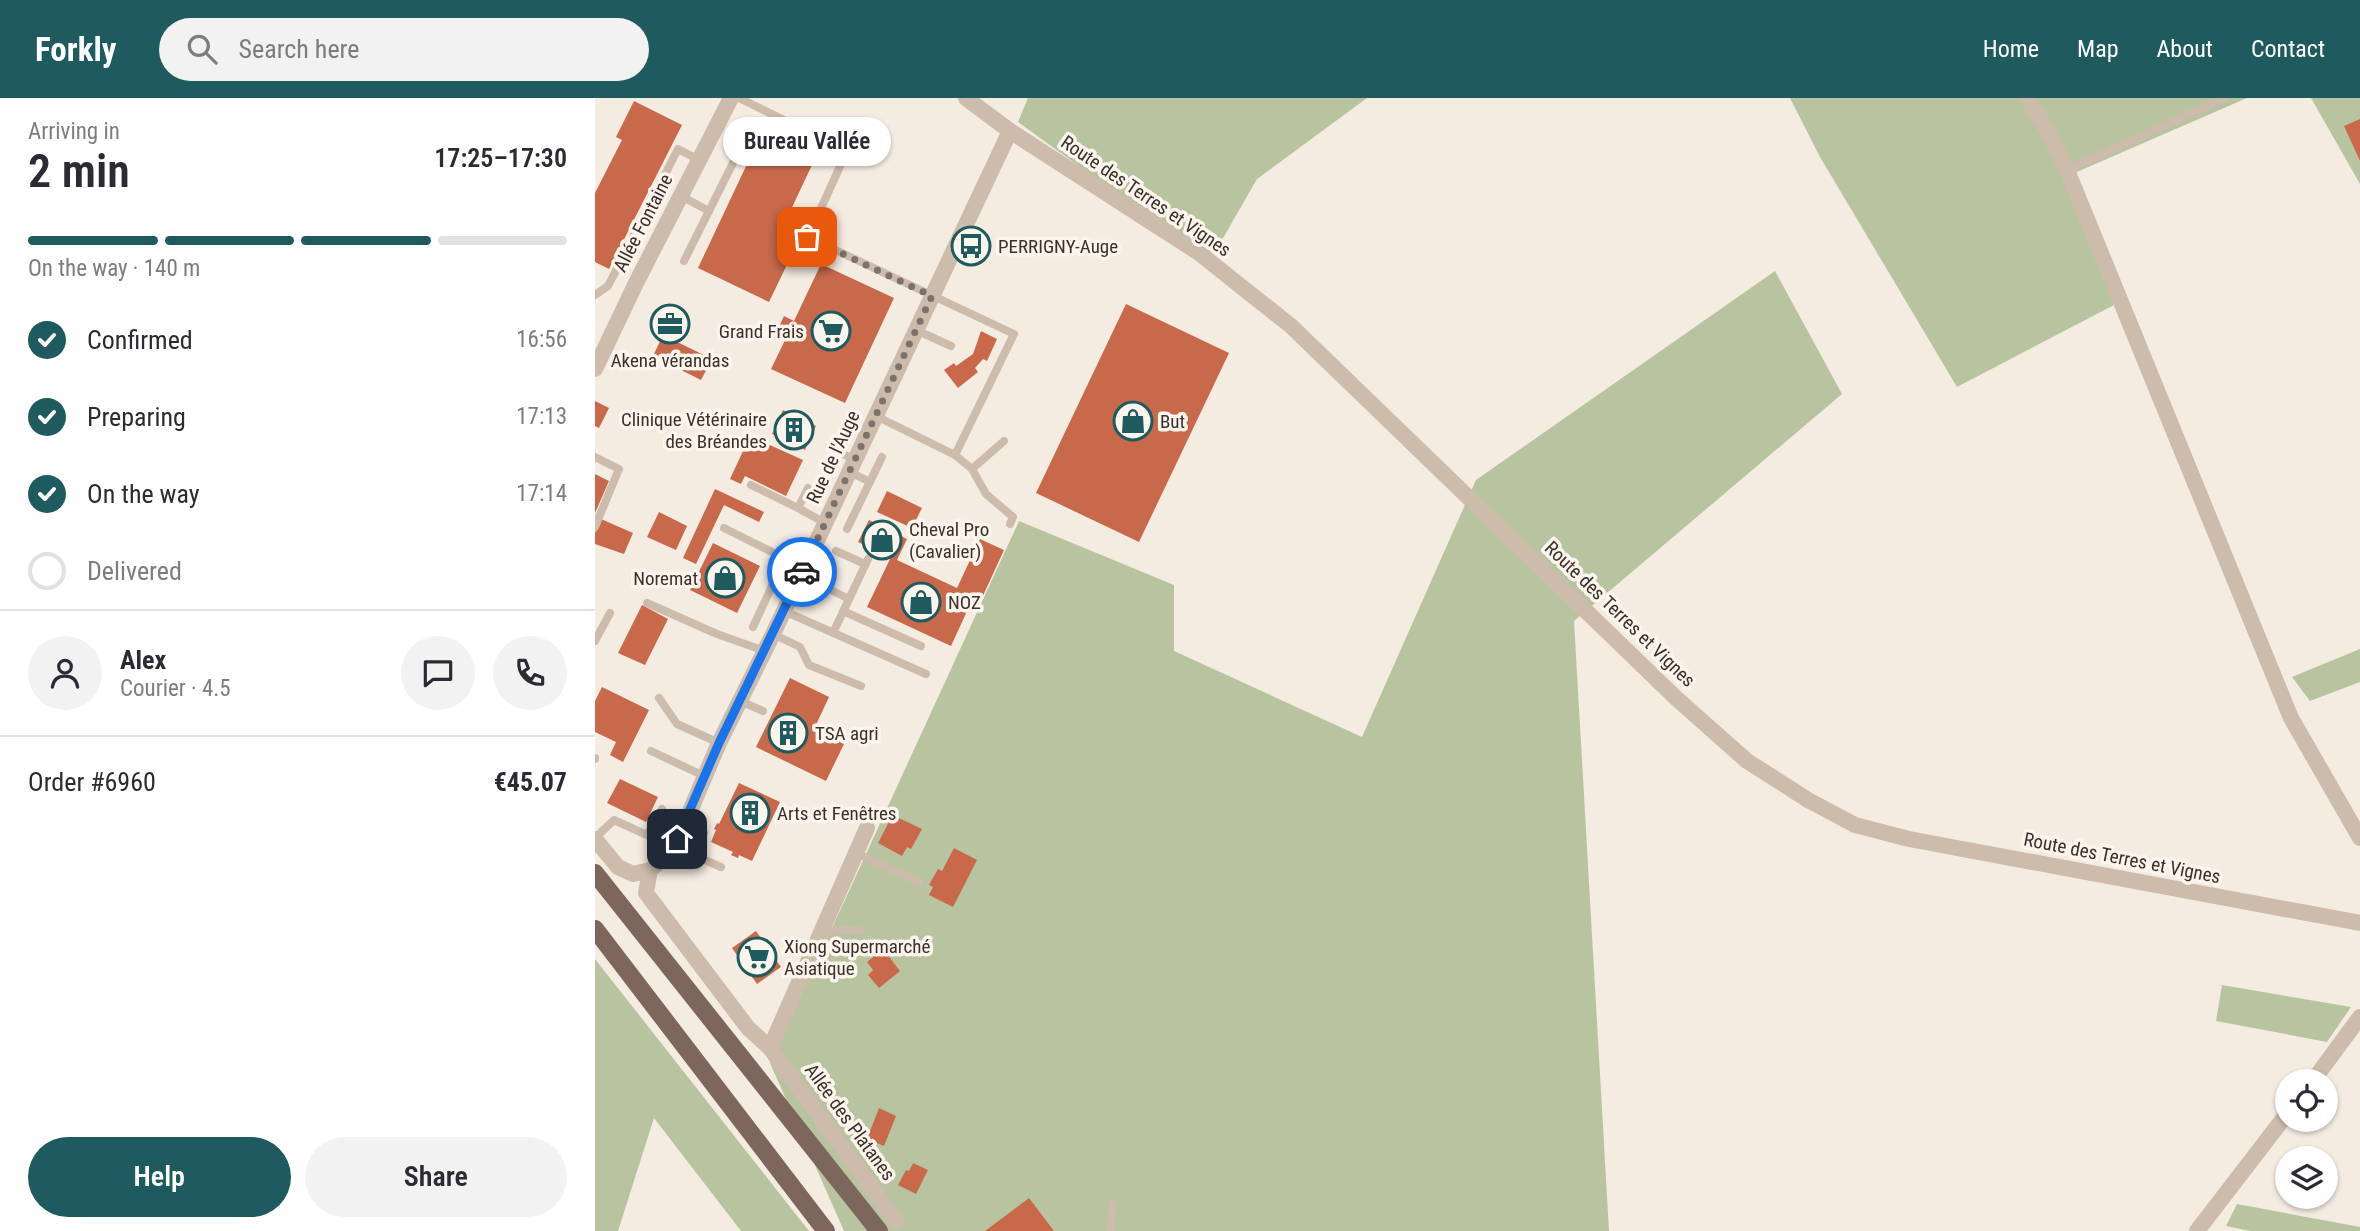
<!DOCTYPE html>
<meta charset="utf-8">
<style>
body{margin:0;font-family:"Roboto Condensed",sans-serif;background:#f2f2f3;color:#2b2b33;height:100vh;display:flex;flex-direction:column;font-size:26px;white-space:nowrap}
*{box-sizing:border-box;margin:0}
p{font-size:23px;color:#7c7c81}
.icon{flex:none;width:38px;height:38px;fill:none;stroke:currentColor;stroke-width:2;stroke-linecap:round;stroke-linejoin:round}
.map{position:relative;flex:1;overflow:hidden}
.drawer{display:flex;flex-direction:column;background:#fff;width:595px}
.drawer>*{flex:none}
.controls{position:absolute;left:1680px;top:971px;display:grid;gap:14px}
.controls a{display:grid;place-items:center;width:63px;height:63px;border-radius:50%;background:#fff;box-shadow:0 2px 5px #0004;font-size:35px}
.pin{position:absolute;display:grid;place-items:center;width:60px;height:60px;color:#fff;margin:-30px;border-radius:14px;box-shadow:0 4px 10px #0006}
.courier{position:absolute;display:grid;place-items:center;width:70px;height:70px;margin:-35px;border:5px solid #1a73e8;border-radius:50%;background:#fff;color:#222;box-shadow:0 2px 9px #0007}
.bubble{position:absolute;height:49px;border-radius:24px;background:#fff;box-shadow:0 2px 5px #0004;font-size:23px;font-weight:600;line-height:49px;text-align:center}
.head em{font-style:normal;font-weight:600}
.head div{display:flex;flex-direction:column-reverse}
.head{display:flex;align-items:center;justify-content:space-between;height:119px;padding:0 28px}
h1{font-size:46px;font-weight:600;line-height:52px}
.bar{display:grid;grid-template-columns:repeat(4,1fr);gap:10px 7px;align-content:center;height:84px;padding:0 28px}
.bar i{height:9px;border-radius:5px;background:#e1e1e2}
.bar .on{background:#1f5a5e}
.bar p{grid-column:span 4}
.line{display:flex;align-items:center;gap:18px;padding:0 28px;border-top:2px solid #e1e1e2}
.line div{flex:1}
.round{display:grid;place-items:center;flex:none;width:74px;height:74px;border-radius:37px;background:#f2f2f3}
ol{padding:0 28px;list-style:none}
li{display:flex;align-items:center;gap:21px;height:77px}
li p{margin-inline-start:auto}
li .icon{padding:7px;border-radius:50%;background:#1f5a5e;color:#fff;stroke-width:4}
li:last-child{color:#7c7c81}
li i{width:38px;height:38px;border:4px solid #e1e1e2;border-radius:50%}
.button{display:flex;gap:14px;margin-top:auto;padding:14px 28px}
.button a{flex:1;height:80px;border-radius:42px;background:#1f5a5e;color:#fff;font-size:28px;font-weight:600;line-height:80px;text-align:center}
.button a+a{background:#f2f2f3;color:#2b2b33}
header{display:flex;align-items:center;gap:42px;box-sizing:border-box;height:98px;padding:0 35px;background:#1f5a5e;color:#fff}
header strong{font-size:33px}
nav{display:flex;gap:38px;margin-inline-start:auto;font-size:24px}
.search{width:490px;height:63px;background:#f2f2f3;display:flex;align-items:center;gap:18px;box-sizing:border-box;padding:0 24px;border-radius:38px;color:#7c7c81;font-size:26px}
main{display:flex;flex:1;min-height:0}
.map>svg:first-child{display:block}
</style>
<header>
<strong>Forkly</strong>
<div class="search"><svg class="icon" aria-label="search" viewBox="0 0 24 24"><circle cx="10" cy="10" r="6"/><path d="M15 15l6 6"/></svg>Search here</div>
<nav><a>Home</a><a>Map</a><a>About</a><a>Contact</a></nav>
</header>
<main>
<section class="drawer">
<div class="head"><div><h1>2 min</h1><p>Arriving in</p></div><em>17:25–17:30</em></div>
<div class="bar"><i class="on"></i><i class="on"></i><i class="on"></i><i></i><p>On the way · 140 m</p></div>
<ol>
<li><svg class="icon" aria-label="check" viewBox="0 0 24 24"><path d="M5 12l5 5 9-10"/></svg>Confirmed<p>16:56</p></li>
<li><svg class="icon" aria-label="check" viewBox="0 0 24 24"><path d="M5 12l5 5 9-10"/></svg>Preparing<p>17:13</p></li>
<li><svg class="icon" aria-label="check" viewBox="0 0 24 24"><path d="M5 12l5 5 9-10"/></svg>On the way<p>17:14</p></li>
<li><i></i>Delivered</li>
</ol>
<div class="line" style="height:126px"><a class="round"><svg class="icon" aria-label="person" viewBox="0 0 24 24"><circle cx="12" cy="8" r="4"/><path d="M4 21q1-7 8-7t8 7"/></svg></a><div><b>Alex</b><p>Courier · 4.5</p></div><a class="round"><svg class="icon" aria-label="chat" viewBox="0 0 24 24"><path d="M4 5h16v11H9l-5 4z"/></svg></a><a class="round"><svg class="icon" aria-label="phone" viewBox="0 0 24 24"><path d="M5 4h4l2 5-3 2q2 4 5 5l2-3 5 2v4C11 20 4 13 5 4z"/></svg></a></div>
<div class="line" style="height:91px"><div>Order #6960</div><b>€45.07</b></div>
<div class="button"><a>Help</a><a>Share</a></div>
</section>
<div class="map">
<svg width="1765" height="1133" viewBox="0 0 1765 1133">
<rect width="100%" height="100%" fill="#f4ebe1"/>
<g fill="#b8c4a0">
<path d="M433 0H772L662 81 616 161 604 155 423 24Z"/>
<path d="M1195 0H1652L1468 80 1519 207 1362 289 1225 59Z"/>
<path d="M1716 0H1765V86Z"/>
<path d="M1180 173 1247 296 979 523 1014 1133H249L175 965 424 423 579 487V553L767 639 881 382Z"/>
<path d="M1765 551V584L1715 603 1697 579Z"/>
<path d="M0 861 214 1133H146L59 1020 23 1133H0Z"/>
<path d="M1627 887 1756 909 1732 944 1621 923Z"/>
<path d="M1642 1106 1765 1129V1133H1655L1631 1128Z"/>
</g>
<g fill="#c8694b">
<path d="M39 3 87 27 14 171 0 164V95L27 42 21 39Z"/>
<path d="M1765 21V63L1749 28Z"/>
<path d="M169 30 205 47 208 42 225 50 184 137 196 143 193 149 199 152 174 204 103 170Z"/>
<path d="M226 166 299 200 250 305 176 271 193 236 183 231 189 218 199 223Z"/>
<path d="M531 206 634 255 544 444 441 395Z"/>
<path d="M70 211 90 221 88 225 93 230 90 236 83 235 80 240 61 231 63 226 58 220 61 215 68 216Z"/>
<path d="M386 233 402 241 392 263 388 261 380 270 383 274 363 290 349 272 359 265 361 268 378 256Z"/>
<path d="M68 237 117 261 106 282 58 258Z"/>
<path d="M0 303 14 310 4 330 0 328Z"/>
<path d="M188 312 221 328 210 352 177 336Z"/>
<path d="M155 338 208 362 191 398 150 378 146 386 135 381Z"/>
<path d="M0 376 14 383 0 415Z"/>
<path d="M120 391 169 414 164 424 129 407 101 466 88 460Z"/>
<path d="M292 393 327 410 317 430 282 414Z"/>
<path d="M64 414 92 428 81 452 52 439Z"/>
<path d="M6 421 38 435 29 456 0 446V435Z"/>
<path d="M274 422 312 441 302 462 362 490 385 441 409 452 386 502 379 498 356 548 272 509 296 459 263 444Z"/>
<path d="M118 445 165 468 142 515 95 492Z"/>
<path d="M47 507 73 521 50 567 23 555Z"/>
<path d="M195 580 234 599 219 631 249 646 231 683 161 649Z"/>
<path d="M7 589 54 612 28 664 15 657 21 644 0 634V603Z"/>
<path d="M25 681 63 699 51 724 12 705Z"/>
<path d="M144 685 185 704 157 763 144 757 143 760 136 757 138 754 116 744 121 732 119 731 122 725 124 726Z"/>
<path d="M302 719 327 731 316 751 312 749 307 758 283 745 295 722 299 724Z"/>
<path d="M359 750 382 762 358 809 334 797 338 789 334 787 343 771 347 773Z"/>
<path d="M161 833 186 869 162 886 137 850Z"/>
<path d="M288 851 305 873 284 890 273 877 278 872 272 864Z"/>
<path d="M284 1010 301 1018 289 1048 272 1041Z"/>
<path d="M318 1065 333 1072 321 1096 303 1087 311 1072 314 1073Z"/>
<path d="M434 1100 459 1133H390Z"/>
</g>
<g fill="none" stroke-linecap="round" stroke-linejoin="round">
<g stroke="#cdbbac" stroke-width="8">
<path d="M144 0 252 53 213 139 419 236 360 357"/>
<path d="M1472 72 1630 0"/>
<path d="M86 98 114 113"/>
<path d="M89 163 148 45"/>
<path d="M0 197 13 188 83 51 104 62"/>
<path d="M321 232 356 248"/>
<path d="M281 318 360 357 377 371 391 396 418 419 415 426"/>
<path d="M234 349 260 362"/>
<path d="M0 359 24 371 0 429"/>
<path d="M377 371 409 343"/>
<path d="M255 374 275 384"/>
<path d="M156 387 203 410"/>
<path d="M213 390 203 410 230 425"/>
<path d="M129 430 209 470"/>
<path d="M252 431 287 359"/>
<path d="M241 453 270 466"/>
<path d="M226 487 254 501"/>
<path d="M52 505 122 536 170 553"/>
<path d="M189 513 331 576"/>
<path d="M248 513 326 548"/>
<path d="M158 529 190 460"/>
<path d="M238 535 273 461"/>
<path d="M178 536 205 549 214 567 266 588"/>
<path d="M0 543 15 515"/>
<path d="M64 600 82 626 124 645"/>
<path d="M145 603 168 613"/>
<path d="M56 653 109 678"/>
<path d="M0 661V660"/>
<path d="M90 725 109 735 98 757 126 769"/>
<path d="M0 740 19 722 52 737 67 711"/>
<path d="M261 755 324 784"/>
<path d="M226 837 245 832 266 833"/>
<path d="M515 1133 518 1104"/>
</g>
<g stroke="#cdbbac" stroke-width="16">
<path d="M371 0 415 33 604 155 696 228 1081 600 1152 663 1213 702 1260 727 1314 741 1765 825"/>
<path d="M1432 0 1450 28 1472 72 1696 620 1765 740"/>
<path d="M0 271 41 185 136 0"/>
<path d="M0 741 23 769 38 776 55 772 74 756 90 725 124 645 178 536 415 33"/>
<path d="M55 772 51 795 153 930 175 950 272 730"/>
<path d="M175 950 301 1123"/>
<path d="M1717 984 1765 919"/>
<path d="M1602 1133 1692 1016"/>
</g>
<g stroke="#7d675c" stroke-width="18">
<path d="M0 775 284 1133"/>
<path d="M0 831 231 1133"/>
</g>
</g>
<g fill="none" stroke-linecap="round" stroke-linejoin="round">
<path stroke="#7c716b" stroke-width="7" stroke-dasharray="0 12.6" d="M207 474 337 198 212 139"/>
<path stroke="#1a73e8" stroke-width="9" d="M82 741 124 645 207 474"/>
</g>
<defs>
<symbol id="bus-ring" viewBox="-11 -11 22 22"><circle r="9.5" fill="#fbf5ee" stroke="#1f5a5e" stroke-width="1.5"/><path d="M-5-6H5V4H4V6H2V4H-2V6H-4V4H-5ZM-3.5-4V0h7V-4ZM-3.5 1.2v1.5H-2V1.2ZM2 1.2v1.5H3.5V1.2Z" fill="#1f5a5e"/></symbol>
<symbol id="office-ring" viewBox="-11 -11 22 22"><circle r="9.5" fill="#fbf5ee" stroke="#1f5a5e" stroke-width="1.5"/><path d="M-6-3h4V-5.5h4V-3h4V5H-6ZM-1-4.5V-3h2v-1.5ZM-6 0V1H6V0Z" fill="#1f5a5e"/></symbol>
<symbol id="supermarket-ring" viewBox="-11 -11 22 22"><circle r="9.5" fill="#fbf5ee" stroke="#1f5a5e" stroke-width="1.5"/><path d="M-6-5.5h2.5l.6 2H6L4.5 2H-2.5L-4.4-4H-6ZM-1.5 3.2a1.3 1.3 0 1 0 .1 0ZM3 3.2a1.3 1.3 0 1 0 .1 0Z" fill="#1f5a5e"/></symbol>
<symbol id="shop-ring" viewBox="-11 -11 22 22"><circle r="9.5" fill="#fbf5ee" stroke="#1f5a5e" stroke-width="1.5"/><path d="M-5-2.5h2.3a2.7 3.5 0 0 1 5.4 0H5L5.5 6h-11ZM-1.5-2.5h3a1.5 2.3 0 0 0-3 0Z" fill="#1f5a5e"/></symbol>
<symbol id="building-ring" viewBox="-11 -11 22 22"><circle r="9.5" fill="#fbf5ee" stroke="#1f5a5e" stroke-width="1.5"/><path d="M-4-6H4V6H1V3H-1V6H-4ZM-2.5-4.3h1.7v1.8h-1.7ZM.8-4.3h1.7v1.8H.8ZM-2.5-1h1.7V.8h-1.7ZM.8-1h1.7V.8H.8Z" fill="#1f5a5e"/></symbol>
</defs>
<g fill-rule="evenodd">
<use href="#bus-ring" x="354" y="126" width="44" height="44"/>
<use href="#office-ring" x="53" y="204" width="44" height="44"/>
<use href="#supermarket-ring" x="214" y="211" width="44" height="44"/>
<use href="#shop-ring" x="516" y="301" width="44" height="44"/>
<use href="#building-ring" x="177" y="310" width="44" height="44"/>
<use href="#shop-ring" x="265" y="420" width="44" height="44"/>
<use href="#shop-ring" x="108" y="458" width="44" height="44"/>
<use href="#shop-ring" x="304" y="482" width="44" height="44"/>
<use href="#building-ring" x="171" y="613" width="44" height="44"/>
<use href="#building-ring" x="133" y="693" width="44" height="44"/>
<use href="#supermarket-ring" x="140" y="837" width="44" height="44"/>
</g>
<g text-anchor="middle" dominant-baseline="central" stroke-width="7" stroke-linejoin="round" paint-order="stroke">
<g font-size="19" fill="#3b302b" stroke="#fbf5ee">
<text transform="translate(551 98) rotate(34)">Route des Terres et Vignes</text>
<text transform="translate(48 125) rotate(-63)">Allée Fontaine</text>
<text transform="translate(238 359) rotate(-65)">Rue de l'Auge</text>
<text transform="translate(1025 516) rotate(44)">Route des Terres et Vignes</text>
<text transform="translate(1527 760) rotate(11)">Route des Terres et Vignes</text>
<text transform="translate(255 1024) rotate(54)">Allée des Platanes</text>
</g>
<g font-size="19" fill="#3b302b" stroke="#fbf5ee" text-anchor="start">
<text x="403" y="148">PERRIGNY-Auge</text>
<text x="209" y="233" text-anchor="end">Grand Frais</text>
<text x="75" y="262" text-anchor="middle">Akena vérandas</text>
<text x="172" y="321" text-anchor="end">Clinique Vétérinaire<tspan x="172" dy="22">des Bréandes</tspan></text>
<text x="565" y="323">But</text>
<text x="314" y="431">Cheval Pro<tspan x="314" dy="22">(Cavalier)</tspan></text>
<text x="103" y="480" text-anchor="end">Noremat</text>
<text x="353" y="504">NOZ</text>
<text x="220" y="635">TSA agri</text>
<text x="182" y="715">Arts et Fenêtres</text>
<text x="189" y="848">Xiong Supermarché<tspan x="189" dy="22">Asiatique</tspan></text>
</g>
</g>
</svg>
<div class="controls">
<a><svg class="icon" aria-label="locate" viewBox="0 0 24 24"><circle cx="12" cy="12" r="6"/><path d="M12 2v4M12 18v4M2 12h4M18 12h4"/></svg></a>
<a><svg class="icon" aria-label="layers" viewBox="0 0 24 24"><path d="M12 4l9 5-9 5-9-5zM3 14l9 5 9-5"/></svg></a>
</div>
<div class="pin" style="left:212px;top:139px;background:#ea580c"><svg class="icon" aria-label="bag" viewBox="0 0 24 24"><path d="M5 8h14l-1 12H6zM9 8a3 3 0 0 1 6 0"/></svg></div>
<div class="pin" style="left:82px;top:741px;background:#1f2937"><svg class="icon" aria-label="home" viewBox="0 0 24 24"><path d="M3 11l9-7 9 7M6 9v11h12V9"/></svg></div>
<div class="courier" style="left:207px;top:474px"><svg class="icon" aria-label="car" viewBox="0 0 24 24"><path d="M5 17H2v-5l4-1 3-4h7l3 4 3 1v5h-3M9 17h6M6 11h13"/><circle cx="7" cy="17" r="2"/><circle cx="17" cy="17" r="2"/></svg></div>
<div class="bubble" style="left:128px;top:19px;width:168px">Bureau Vallée</div>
</div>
</main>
